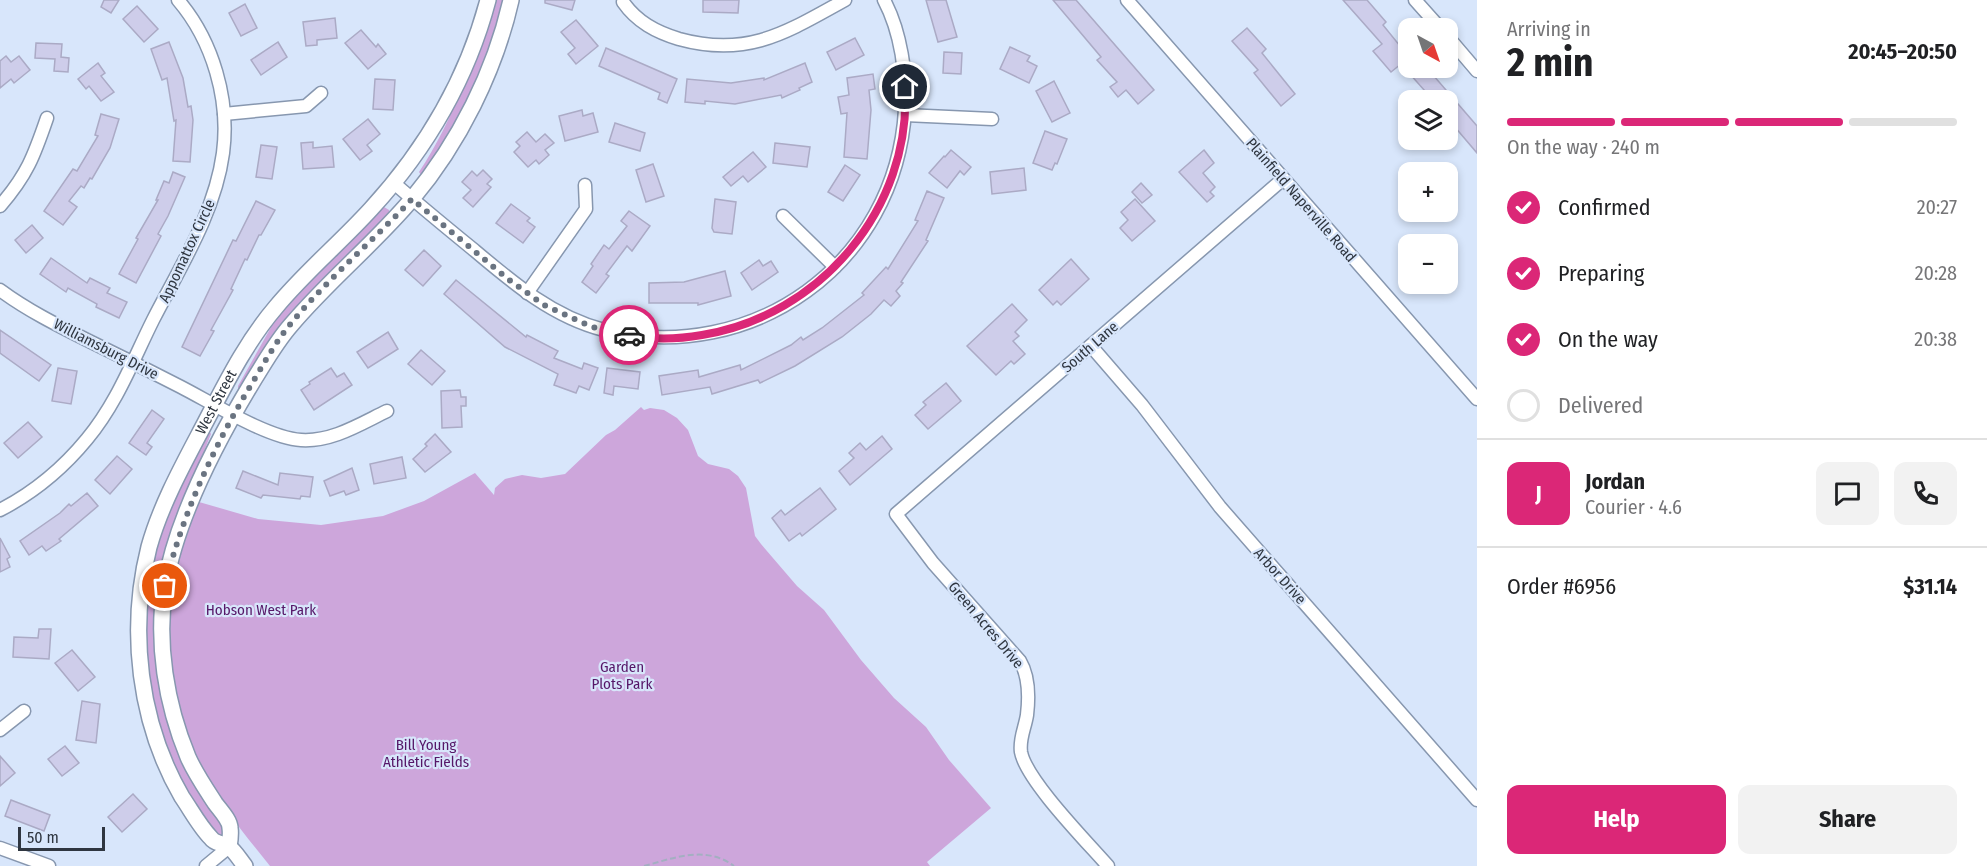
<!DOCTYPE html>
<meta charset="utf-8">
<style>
body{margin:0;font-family:"Fira Sans Condensed",sans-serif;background:#f2f2f2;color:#202124;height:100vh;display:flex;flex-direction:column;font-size:22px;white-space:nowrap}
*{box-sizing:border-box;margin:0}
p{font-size:20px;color:#757577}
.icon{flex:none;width:33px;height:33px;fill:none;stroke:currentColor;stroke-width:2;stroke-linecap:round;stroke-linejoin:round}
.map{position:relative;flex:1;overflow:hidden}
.details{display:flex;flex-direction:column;background:#fff;width:510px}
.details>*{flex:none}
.needle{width:39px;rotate:140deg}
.buttons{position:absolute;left:1398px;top:18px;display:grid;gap:12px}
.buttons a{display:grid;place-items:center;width:60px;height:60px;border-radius:12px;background:#fff;box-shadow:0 3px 9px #0003;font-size:30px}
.scale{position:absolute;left:18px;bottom:15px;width:87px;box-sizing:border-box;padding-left:6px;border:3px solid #2f3640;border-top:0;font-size:16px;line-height:21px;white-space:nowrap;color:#2f3640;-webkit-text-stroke:4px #d8e6fb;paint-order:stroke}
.pin{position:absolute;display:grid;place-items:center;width:51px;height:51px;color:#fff;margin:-26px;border:3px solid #fff;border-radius:50%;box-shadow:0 2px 6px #0007}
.courier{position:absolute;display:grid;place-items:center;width:60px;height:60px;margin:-30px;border:4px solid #db2777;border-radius:50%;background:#fff;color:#222;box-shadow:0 2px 8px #0007}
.head em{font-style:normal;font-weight:700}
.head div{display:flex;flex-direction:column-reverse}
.head{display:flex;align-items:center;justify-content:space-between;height:102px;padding:0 30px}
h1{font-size:39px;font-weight:700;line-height:45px}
.bar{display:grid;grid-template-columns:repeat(4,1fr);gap:9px 6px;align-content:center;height:72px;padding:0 30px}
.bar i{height:8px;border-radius:4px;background:#e0e0e0}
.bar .active{background:#db2777}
.bar p{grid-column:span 4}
.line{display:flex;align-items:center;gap:15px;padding:0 30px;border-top:2px solid #e0e0e0}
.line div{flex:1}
.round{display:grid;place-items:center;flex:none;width:63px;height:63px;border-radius:12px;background:#f2f2f2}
ol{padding:0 30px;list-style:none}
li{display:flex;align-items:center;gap:18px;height:66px}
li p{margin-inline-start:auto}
li .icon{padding:6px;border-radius:50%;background:#db2777;color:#fff;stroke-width:4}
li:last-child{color:#757577}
li i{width:33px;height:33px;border:3px solid #e0e0e0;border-radius:50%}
.action{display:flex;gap:12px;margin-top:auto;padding:12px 30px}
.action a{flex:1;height:69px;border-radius:12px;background:#db2777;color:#fff;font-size:24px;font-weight:700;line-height:69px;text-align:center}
.action a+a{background:#f2f2f2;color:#202124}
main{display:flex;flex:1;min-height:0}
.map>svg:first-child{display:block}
</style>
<main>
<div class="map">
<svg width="1477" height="866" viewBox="0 0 1477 866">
<rect width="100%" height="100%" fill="#d8e6fb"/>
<g fill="#cda6db">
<path d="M493 0H504C489 52 472 99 442 144 435 155 429 166 421 175L419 172C454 120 473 59 493 0Z"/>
<path d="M384 207 389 210V214L238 389V386L279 313 298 291 381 208Z"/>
<path d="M641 407 644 410 650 408 664 410 677 418 688 430 698 456 708 464 729 469 738 476 746 488 755 536 761 544 797 586 824 610 861 660 894 698 926 727 949 760 991 808 927 862 930 866H270C246 836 221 806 203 773 170 712 159 634 176 567 181 545 190 523 199 502L258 519 321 525 383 516 424 501 475 473 494 495 495 488 505 479 522 475 541 478 565 474 606 435 615 430Z"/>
<path d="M210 432 211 434 175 524 157 611 198 791 221 825 223 837 220 839C206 821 193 803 182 782 144 710 136 620 158 542 169 504 190 468 207 433Z"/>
</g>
<g fill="#cecdea" stroke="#abaac5" stroke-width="1.5">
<path d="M104 0H119L111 13 101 7Z"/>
<path d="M545 0H575L572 10 545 3Z"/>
<path d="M703 0H739L738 13 703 12Z"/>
<path d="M926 0H946L957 37 938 42Z"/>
<path d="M1053 0H1076L1154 90 1138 104 1126 90 1118 97 1110 87 1117 82 1097 60 1101 57Z"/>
<path d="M1343 0H1367L1386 22 1383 25 1400 46 1408 39V68H1427L1477 126V153L1448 119V100H1433L1401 64 1391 72 1373 51 1382 44Z"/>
<path d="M245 4 257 28 241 36 229 13Z"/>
<path d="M137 6 158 29 144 42 123 19Z"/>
<path d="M335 18 337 38 317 40V45L306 46 303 22Z"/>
<path d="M576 20 598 46 576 64 568 54 575 48 561 32Z"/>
<path d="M1247 28 1266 49 1262 53 1295 94 1281 106 1254 73 1258 70 1232 41Z"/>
<path d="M361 30 376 47 378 44 386 54 368 69 345 43Z"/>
<path d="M855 38 864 55 836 70 827 52Z"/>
<path d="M169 42 183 78 188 107 191 106 193 120 190 162 173 161 176 120 174 121 167 78 162 80 151 49Z"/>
<path d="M278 42 287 57 261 75 251 60Z"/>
<path d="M36 43 62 44 61 57 69 58 68 72 54 71 55 59 35 58Z"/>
<path d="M1010 47 1030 56 1027 61 1037 66 1029 83 1000 69Z"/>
<path d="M606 48 677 79 667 103 658 99 660 93 599 66Z"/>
<path d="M944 52 962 53 961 74 943 73Z"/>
<path d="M6 56 11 62 19 56 30 70 14 83 11 79 0 88V61Z"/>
<path d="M98 63 105 73 101 76 114 92 101 101 89 86 86 89 78 79Z"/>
<path d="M805 63 812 82 799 88 800 90 782 98 781 95 735 104 705 101V104L685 102 687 79 731 83 764 78V80Z"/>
<path d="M873 74 875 89 869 90 871 110 867 159 844 157 847 113 841 114 838 97 849 95 847 78Z"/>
<path d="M375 79 395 80 393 110 373 109Z"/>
<path d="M1054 81 1070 113 1052 122 1036 91Z"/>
<path d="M582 110 583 116 593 113 598 132 565 141 559 116Z"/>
<path d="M101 114 119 119 110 148 92 179 90 178 84 188 81 186 69 201 77 207 63 225 44 211 73 169 77 171 98 136 95 135Z"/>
<path d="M368 119 380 134 367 145 372 151 360 160 343 139Z"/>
<path d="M615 123 645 133 640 151 609 142Z"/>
<path d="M1045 131 1067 139 1057 164 1055 163 1052 170 1033 163Z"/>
<path d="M527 132 536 142 545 134 554 143 545 150 549 155 539 164 536 160 528 167 514 152 520 146 516 142Z"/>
<path d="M313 142V148L332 146 334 167 303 169 301 143Z"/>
<path d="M775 143 810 147 807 167 773 163Z"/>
<path d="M261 145 277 147 272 179 256 177Z"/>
<path d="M951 150 971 167 964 175 960 171 947 188 929 173 944 156 945 157Z"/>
<path d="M1204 150 1214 163 1203 173 1215 187 1210 192 1214 196 1207 202 1179 172Z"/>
<path d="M753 152 766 167 748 182 743 176 731 186 723 177Z"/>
<path d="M653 164 664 196 646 202 636 170Z"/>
<path d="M845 165 860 175 843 201 828 192Z"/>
<path d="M1024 168 1026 190 992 194 990 172Z"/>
<path d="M483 170 492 179 487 184 491 187 473 207 463 198 471 190 462 182 472 171 477 176Z"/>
<path d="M173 172 185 177 168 216 158 234 161 236 136 283 119 274 138 239 136 238 158 200H156L164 181 169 183Z"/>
<path d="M1141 183 1152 195 1142 203 1132 192Z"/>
<path d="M927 191 944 198 926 240 928 241 901 282 903 283 896 291 900 296 891 306 884 300 871 314 842 337 795 366 760 383 758 380 712 394 710 387 662 395 659 376 698 370 699 377 740 365 741 370 791 345 801 337 803 340 822 328 864 295 862 293 886 267 888 269 918 221 915 220Z"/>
<path d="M715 199 736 202 732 234 714 232 712 228Z"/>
<path d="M1135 199 1155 221 1132 241 1120 228 1128 220 1121 212Z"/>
<path d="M256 201 275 210 261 235H259L247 260 245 259 231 289 233 290 211 330 214 331 200 356 182 347 233 240 236 241Z"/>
<path d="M511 204 530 218 527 221 535 227 523 243 496 223Z"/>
<path d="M629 211 650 226 632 251 627 246 606 274 609 276 596 293 582 282 593 266 591 264 604 245 609 249 627 226 621 221Z"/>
<path d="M32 225 43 238 26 253 15 240Z"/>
<path d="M424 250 441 266 423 286 405 270Z"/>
<path d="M51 258 87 283 90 278 110 288 107 293 127 302 119 318 96 307 97 304 68 288 66 292 40 274Z"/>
<path d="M1071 259 1089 279 1061 305 1057 301 1053 305 1039 290Z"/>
<path d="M759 260 763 266 771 261 778 272 752 290 741 273Z"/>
<path d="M725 271 731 296 698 305V303H649V283L684 282Z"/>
<path d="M456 280 526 337 527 335 558 351 554 358 582 369 584 363 598 368 589 390 579 386 576 393 554 385 558 374 505 347 444 294Z"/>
<path d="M1012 304 1027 320 1015 332 1019 336 1013 341 1025 354 1014 364 1011 361 996 375 967 346Z"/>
<path d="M0 330 51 365 39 381 0 353Z"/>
<path d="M388 332 398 349 368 368 357 352Z"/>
<path d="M421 350 445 371 432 385 408 364Z"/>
<path d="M58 368 77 371 71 404 52 401Z"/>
<path d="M331 368 337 377 344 373 352 385 314 410 301 390 310 384 309 382Z"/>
<path d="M607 368 640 372 638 389 614 386 613 395 604 393Z"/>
<path d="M946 383 961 401 928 429 915 415 926 405 923 402Z"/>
<path d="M460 390 461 397H466V406H461L462 427 442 428 441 391Z"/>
<path d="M152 410 164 419 147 443 152 447 146 455 129 443Z"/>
<path d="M28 422 42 437 18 458 4 443Z"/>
<path d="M435 434 451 452 425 472 413 459 427 446 425 444Z"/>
<path d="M882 436 892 449 850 485 839 471 854 458 849 453 860 443 866 450Z"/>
<path d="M117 456 132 469 110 494 95 480Z"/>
<path d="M402 457 406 478 374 484 370 464Z"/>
<path d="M352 468 359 490 346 495 344 491 330 496 324 481Z"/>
<path d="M243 471 278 485 280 473 313 477 310 497 301 496 300 499 263 495 261 498 236 488Z"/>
<path d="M820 488 836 509 802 536 800 533 789 541 772 518 781 510 785 515Z"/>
<path d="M87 493 98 506 59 539 61 541 46 551 42 546 29 555 20 541 60 513 69 504 71 506Z"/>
<path d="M0 538 10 557 7 559 10 567 0 572Z"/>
<path d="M39 629H51L49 659 13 657 14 637 38 638Z"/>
<path d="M72 650 95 677 78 691 55 663Z"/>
<path d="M82 701 100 704 96 743 76 740Z"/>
<path d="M65 746 79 763 62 776 48 759Z"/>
<path d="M0 756 15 773 0 786Z"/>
<path d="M133 794 147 809 122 832 108 817Z"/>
<path d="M11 800 50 815 44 831 5 816Z"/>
</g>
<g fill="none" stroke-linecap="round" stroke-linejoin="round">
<defs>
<g id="minor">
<path d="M1127 0 1477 399"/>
<path d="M1415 0 1440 28"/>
<path d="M623 2C637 22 656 32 679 39 748 58 787 32 845 0"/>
<path d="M1448 37 1477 71"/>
<path d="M224 114 306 106 321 93"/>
<path d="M905 115 992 119"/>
<path d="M394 183C420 206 447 228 474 250 513 283 553 317 604 330 752 366 896 264 905 110 907 75 901 32 884 0"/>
<path d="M0 206C27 175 34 156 47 118"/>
<path d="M783 216 835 267"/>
<path d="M0 290C27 310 57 325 87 340 118 355 150 371 181 387 212 403 268 438 301 440 332 442 360 424 387 411"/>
<path d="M527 293 586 209 585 185"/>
<path d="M1091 346 1142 405 1220 507 1477 800"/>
<path d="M0 510C33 493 64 467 87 439 117 403 133 360 153 320 180 267 215 213 223 153 230 100 213 41 178 0"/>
<path d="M0 730 24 711"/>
<path d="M0 848 49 866"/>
<path d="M206 866 229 847"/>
<path d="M1108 866C1087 842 1026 780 1021 752 1019 739 1025 728 1027 715 1029 698 1029 676 1020 661L933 563 896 514 1283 179"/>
</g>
<g id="tertiary">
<path d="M229 847C230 841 231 834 230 828 230 820 220 810 215 803 206 789 195 773 188 757 166 704 156 643 165 586 176 519 218 439 253 381 265 362 276 342 291 325 329 280 375 243 412 199 459 143 495 71 511 0"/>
<path id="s1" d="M245 866C240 860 235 851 229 847 223 843 215 844 211 838 200 827 191 810 182 797 139 723 128 630 149 547 161 504 184 463 205 423 226 383 246 342 276 307 305 272 340 243 371 209 426 149 467 79 488 0"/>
</g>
</defs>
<use href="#minor" stroke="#8797af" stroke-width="15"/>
<use href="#tertiary" stroke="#8797af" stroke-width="18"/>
<path stroke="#a3afc1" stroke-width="2" stroke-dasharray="6 3" stroke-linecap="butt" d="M644 866C674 858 706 845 734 866"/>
<use href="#minor" stroke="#fff" stroke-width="12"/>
<use href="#tertiary" stroke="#fff" stroke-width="15"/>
</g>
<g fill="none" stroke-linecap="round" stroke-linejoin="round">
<path stroke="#6a7481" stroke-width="6" stroke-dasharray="0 10.8" d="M165 586C182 515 213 448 251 385 263 365 274 345 288 327 325 281 372 242 412 199L508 279 544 305 592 327 629 335"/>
<path stroke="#db2777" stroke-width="8" d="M629 335C653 340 679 339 702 335 820 316 912 208 905 87"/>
</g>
<g text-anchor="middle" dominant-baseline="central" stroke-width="4.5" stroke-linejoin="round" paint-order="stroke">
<g font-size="15" fill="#2f3640" stroke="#d8e6fb">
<text transform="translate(1301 200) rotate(49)">Plainfield Naperville Road</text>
<text transform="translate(187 251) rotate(-65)">Appomattox Circle</text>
<text transform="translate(1090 347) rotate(-41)">South Lane</text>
<text transform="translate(106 349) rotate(27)">Williamsburg Drive</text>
<text stroke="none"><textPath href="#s1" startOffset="514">West Street</textPath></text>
<text transform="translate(1280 576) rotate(48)">Arbor Drive</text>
<text transform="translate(986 625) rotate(50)">Green Acres Drive</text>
</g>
<g font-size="15" fill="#561768" stroke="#d8e6fb">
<text x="261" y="610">Hobson West Park</text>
<text x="622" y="667">Garden<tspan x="622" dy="17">Plots Park</tspan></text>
<text x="426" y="745">Bill Young<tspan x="426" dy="17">Athletic Fields</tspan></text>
</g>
</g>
</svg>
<div class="buttons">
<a><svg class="needle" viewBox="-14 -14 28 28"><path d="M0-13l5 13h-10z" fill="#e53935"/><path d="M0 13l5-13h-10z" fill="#757577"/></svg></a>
<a><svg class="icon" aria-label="layers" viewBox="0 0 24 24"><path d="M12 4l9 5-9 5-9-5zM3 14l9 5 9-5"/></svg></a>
<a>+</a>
<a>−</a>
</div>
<div class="scale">50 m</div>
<div class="pin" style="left:165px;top:586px;background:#ea580c"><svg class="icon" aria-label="bag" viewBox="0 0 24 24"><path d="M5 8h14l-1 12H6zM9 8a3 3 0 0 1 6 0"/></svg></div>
<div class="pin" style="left:905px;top:87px;background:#1f2937"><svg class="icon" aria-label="home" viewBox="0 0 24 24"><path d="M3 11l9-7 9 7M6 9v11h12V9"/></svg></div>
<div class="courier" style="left:629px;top:335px"><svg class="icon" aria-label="car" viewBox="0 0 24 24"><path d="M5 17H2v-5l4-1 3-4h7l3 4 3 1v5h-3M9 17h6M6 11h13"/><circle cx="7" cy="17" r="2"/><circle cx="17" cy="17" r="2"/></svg></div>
</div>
<section class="details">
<div class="head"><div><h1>2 min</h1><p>Arriving in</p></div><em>20:45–20:50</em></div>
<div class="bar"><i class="active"></i><i class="active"></i><i class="active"></i><i></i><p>On the way · 240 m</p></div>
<ol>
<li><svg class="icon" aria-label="check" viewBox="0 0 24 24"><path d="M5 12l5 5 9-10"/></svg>Confirmed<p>20:27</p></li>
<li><svg class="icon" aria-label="check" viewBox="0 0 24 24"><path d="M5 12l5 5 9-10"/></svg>Preparing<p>20:28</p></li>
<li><svg class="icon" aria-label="check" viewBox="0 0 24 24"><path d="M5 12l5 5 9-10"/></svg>On the way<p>20:38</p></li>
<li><i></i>Delivered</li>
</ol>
<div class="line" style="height:108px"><b class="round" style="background:#db2777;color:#fff">J</b><div><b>Jordan</b><p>Courier · 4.6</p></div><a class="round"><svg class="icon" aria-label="chat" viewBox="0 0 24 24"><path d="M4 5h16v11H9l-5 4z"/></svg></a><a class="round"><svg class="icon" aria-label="phone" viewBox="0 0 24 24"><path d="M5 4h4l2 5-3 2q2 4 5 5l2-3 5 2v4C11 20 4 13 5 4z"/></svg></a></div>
<div class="line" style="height:78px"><div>Order #6956</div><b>$31.14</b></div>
<div class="action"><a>Help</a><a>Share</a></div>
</section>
</main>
